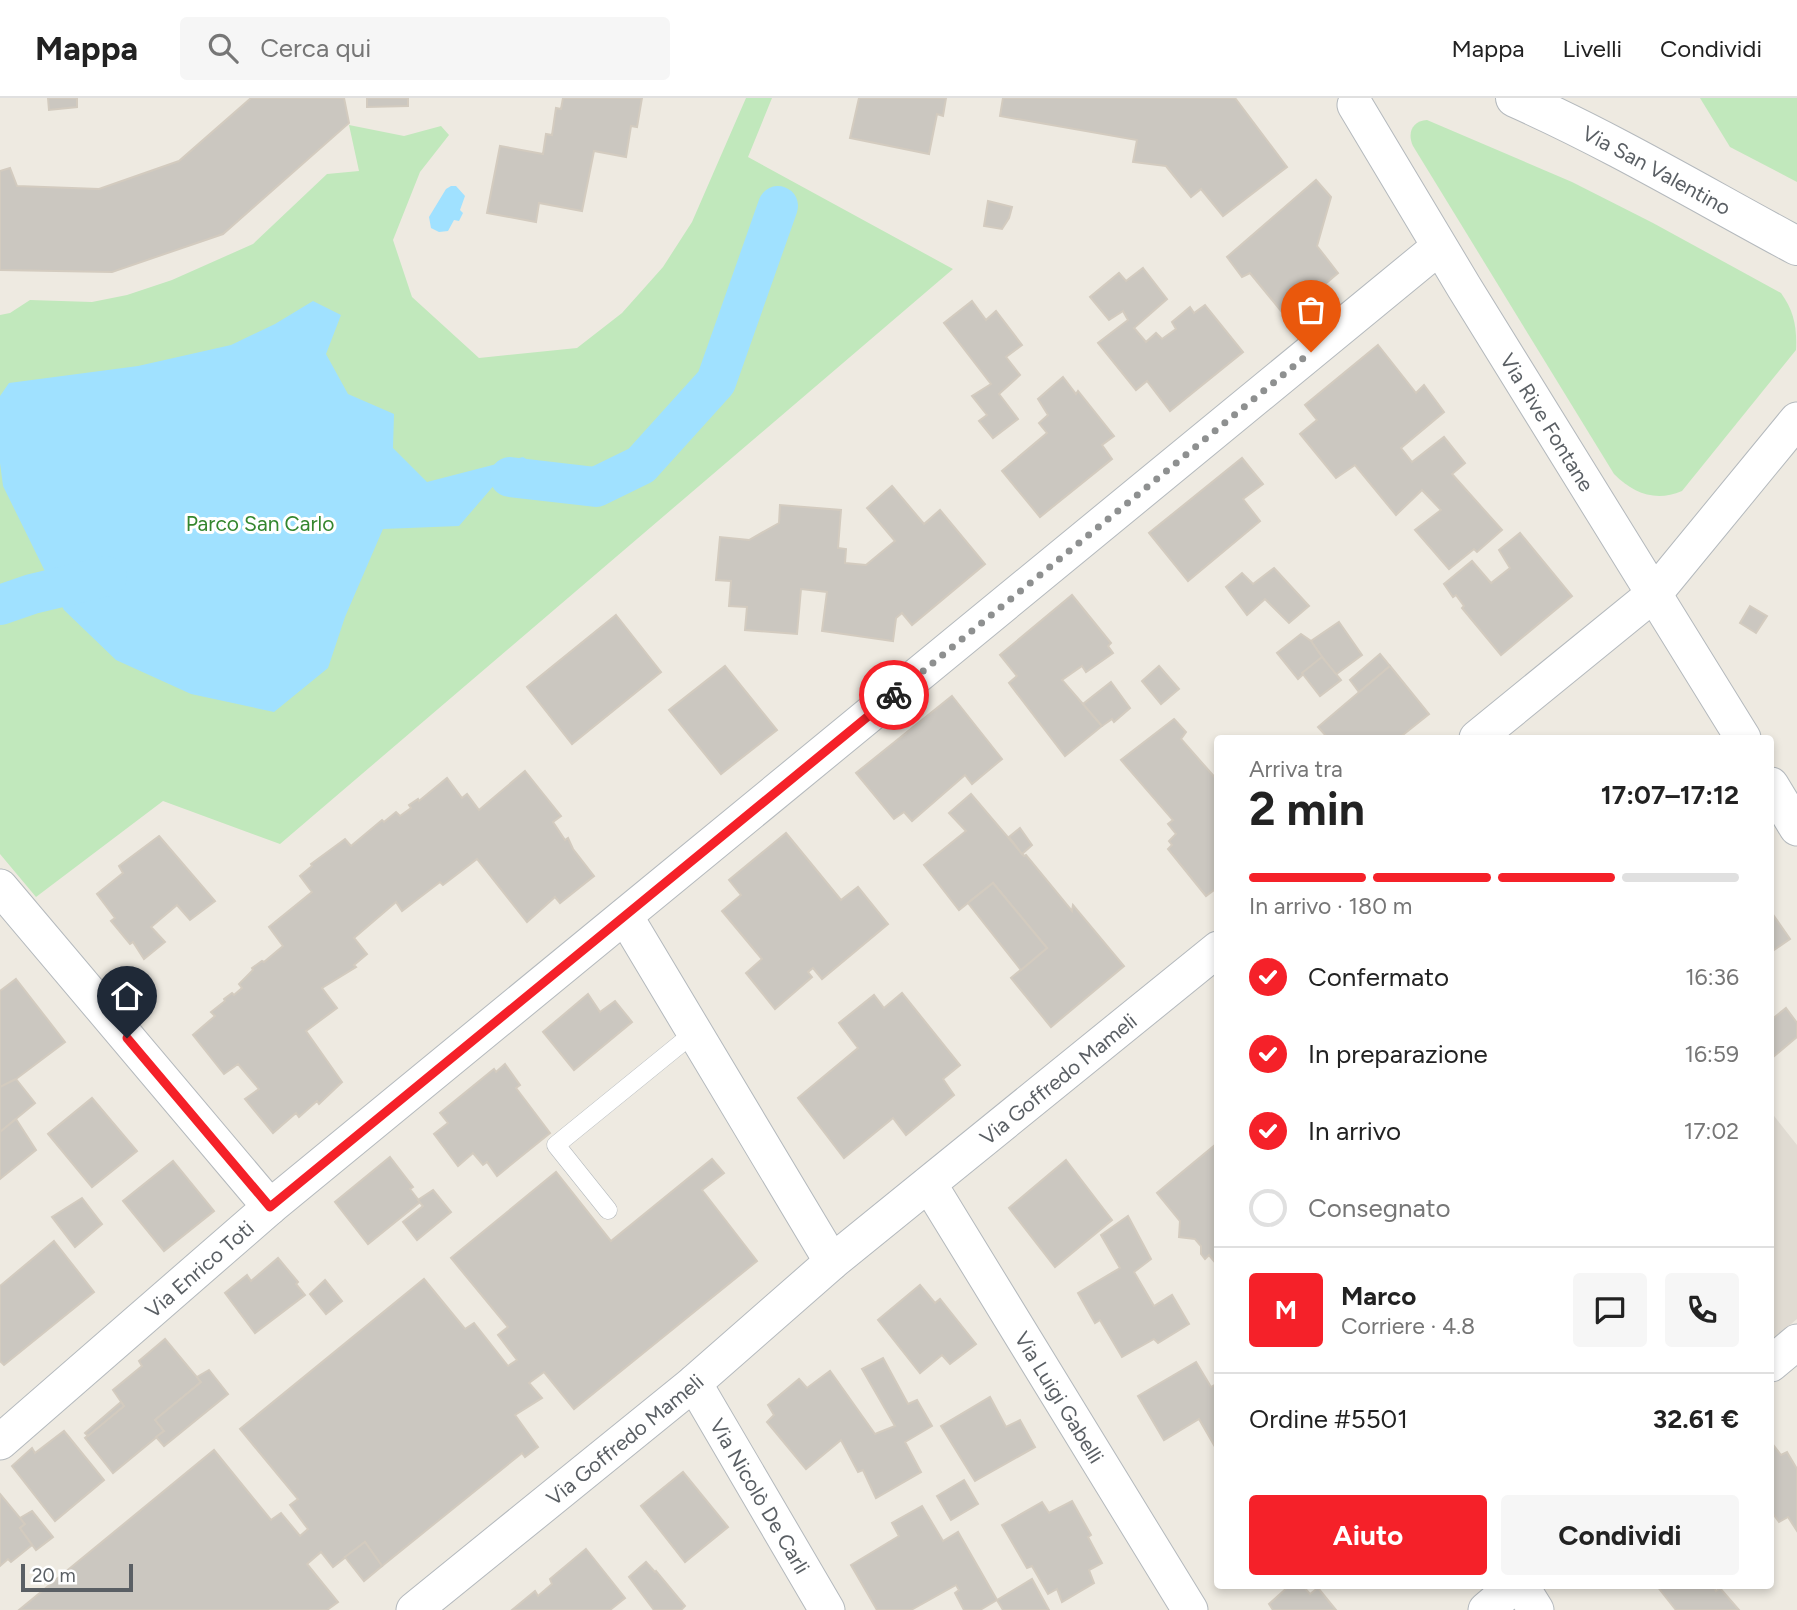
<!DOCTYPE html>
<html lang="it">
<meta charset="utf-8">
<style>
body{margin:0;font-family:Figtree,sans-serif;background:#f6f6f6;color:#222;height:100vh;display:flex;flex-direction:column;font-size:26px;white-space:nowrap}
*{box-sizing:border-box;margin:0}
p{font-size:23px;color:#767676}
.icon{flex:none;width:38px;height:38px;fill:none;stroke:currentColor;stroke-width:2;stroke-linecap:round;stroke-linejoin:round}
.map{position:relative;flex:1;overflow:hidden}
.details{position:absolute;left:1214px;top:637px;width:560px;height:854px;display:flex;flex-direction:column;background:#fff;border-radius:7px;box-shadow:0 4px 10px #0003}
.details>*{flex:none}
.scale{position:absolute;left:21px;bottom:18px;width:112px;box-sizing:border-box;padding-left:7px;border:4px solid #5a5f64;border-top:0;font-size:19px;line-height:24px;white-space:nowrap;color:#5a5f64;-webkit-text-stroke:5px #fff;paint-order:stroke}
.pin{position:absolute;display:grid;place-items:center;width:60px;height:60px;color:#fff;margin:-72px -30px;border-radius:50% 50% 50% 0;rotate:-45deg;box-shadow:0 0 7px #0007}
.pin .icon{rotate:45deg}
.courier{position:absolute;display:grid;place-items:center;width:70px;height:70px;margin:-35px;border:5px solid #f52129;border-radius:50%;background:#fff;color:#222;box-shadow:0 2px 9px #0007}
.overview em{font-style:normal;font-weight:700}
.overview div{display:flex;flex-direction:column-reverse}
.overview{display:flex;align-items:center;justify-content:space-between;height:119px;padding:0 35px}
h1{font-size:46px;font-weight:700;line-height:52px}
.bar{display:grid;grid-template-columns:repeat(4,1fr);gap:10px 7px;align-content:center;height:84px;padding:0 35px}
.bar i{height:9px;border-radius:5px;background:#e0e0e0}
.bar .selected{background:#f52129}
.bar p{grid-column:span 4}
.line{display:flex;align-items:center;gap:18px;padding:0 35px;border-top:2px solid #e0e0e0}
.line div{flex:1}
.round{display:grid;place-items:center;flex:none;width:74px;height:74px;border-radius:7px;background:#f6f6f6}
ol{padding:0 35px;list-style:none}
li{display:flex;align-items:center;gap:21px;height:77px}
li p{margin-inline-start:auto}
li .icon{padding:7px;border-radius:50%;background:#f52129;color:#fff;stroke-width:4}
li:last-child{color:#767676}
li i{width:38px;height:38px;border:4px solid #e0e0e0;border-radius:50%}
.button{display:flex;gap:14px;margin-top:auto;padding:14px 35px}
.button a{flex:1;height:80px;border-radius:7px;background:#f52129;color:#fff;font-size:28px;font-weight:700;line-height:80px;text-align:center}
.button a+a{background:#f6f6f6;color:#222}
header{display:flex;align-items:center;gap:42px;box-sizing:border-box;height:98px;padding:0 35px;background:#fff;border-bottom:2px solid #e0e0e0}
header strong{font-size:33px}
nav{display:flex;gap:38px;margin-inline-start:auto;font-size:24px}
.search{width:490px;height:63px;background:#f6f6f6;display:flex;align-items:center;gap:18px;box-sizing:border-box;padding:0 24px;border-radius:7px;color:#767676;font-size:26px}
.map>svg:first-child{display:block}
</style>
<header>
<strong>Mappa</strong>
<div class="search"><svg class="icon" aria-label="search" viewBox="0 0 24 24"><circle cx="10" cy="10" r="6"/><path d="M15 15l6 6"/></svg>Cerca qui</div>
<nav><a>Mappa</a><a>Livelli</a><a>Condividi</a></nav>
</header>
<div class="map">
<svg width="1797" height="1512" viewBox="0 0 1797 1512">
<rect width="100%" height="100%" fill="#eeeae1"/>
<path fill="#e0dbd2" d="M1771 1014 1797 1047V1221L1771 1243Z"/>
<g fill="#c1e8bc">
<path d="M746 0H772L748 59 953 171 280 746 163 703 36 799 0 756V217L10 215 30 202 92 204 127 197 172 182 253 146 327 76 359 73 349 27 404 38 441 28 449 37 420 74 393 142 412 199 479 260 577 250 622 215 663 169 692 124Z"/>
<path d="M1700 0H1797V84L1730 49Z"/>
<path d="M1427 22 1572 84 1653 125 1781 195C1794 213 1797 229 1796 252L1682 393C1656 404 1634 396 1614 376L1413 48C1407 35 1412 23 1427 22Z"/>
</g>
<g fill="#a0e1ff">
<path d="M451 88H456L465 98 460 112 463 115 459 123 454 122 448 133 439 134 431 130 429 119 446 91Z"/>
<path d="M313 203 341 217 326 256 348 296 394 316 393 350 427 384 523 359 585 398 552 403 496 385 459 428 383 431 345 519 328 570 274 614 191 596 116 562 64 512 3 388 0 365V298L9 285 138 268 231 247 275 226Z"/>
</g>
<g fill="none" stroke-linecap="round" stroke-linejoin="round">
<g stroke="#a0e1ff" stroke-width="40">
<path d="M510 379 596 389 641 367 716 284 778 108"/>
<path d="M0 507 32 496 107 478"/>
</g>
</g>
<g fill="#cbc7c0" stroke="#d3cbbf" stroke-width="2">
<path d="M48 0H77V9L49 12Z"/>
<path d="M251 0H344L349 25 223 136 112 174 0 172V73L10 70 17 88 99 91 179 63Z"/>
<path d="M367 0H408V8L367 9Z"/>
<path d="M563 0H642L637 29 631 28 626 59 594 53 582 113 539 105 536 124 487 115 500 48 543 56 546 36 552 37 556 10 561 11Z"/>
<path d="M859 0H946L943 18 937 16 929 56 850 40Z"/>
<path d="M1003 0H1235L1287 69 1223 118 1201 91 1191 99 1166 68 1133 64 1137 42 1000 18Z"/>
<path d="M1316 82 1331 99 1317 148 1338 175 1286 219 1250 175 1242 179 1227 159Z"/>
<path d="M988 103 1012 109 1009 120 1002 131 984 128Z"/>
<path d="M1143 170 1167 201 1134 230 1146 244 1156 235 1162 241 1176 231 1172 224 1190 209 1194 215 1205 207 1243 254 1170 313 1147 283 1136 292 1098 245 1128 222 1123 213 1109 222 1090 199 1119 175 1126 183Z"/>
<path d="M972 203 986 222 996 213 1022 247 1006 259 1020 277 999 296 1018 321 993 340 979 323 987 317 972 298 991 286 944 225Z"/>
<path d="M1378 247 1416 295 1424 287 1444 314 1401 350 1412 364 1444 339 1465 365 1452 376 1502 432 1477 454 1474 451 1449 471 1415 432 1441 412 1422 392 1396 417 1355 367 1336 380 1300 336 1317 322 1305 307Z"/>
<path d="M1063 279 1076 296 1078 293 1114 338 1102 347 1112 361 1040 419 1002 373 1047 335 1039 325 1048 317 1038 301Z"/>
<path d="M1242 360 1263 386 1243 401 1260 423 1188 483 1149 435Z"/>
<path d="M892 388 924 426 940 412 985 466 912 527 902 515 896 520 893 543 822 533 827 494 801 491 797 536 745 532 747 509 729 508 731 483 716 482 720 439 749 442 779 425 780 407 841 412 838 450 846 451 845 465 866 467 895 443 867 410Z"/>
<path d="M1520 435 1572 498 1501 557 1462 510 1464 508 1456 497 1453 499 1444 486 1472 463 1491 485 1510 470 1499 452Z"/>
<path d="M1274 470 1309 508 1289 525 1265 501 1247 517 1226 489 1242 475 1253 486Z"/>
<path d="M1072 497 1111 545 1108 548 1113 555 1086 574 1082 568 1062 582 1102 628 1065 658 1009 585 1017 578 1000 557Z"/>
<path d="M1750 508 1767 518 1756 535 1740 525Z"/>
<path d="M616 517 661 574 572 646 527 589Z"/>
<path d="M1339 524 1362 557 1335 577 1311 543Z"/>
<path d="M1301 536 1311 543 1322 559 1298 581 1277 555Z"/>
<path d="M1380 556 1390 568 1359 594 1350 582Z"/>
<path d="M1322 559 1341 582 1320 598 1302 575Z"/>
<path d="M725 568 777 632 721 676 669 612Z"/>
<path d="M1159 568 1179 591 1161 606 1142 583Z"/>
<path d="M1390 568 1429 616 1399 640H1328L1318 629Z"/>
<path d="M1111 584 1130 610 1114 624 1112 621 1102 628 1083 606Z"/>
<path d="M952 598 1002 661 972 686 965 677 912 723 904 714 894 721 856 675Z"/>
<path d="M1174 621 1186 634 1181 641 1218 683V789L1206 798 1168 751 1172 747 1169 743 1176 736 1168 726 1173 722 1121 662Z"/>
<path d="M525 673 561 718 553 724 565 742 568 740 573 751 594 778 560 805 555 799 527 824 477 761 443 787 440 784 402 813 396 804 354 840 367 856 354 867 356 869 322 890 337 910 306 933 342 984 319 1006 317 1003 299 1019 296 1015 273 1035 245 1001 259 991 238 966 224 976 193 937 215 918 211 914 225 903 224 901 232 895 234 897 242 890 239 886 253 872 252 870 262 863 264 864 283 848 269 829 312 794 300 778 312 768 311 766 345 741 351 748 382 722 384 724 396 714 400 718 411 710 409 707 418 701 419 703 447 680 462 700 467 696 479 712Z"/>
<path d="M971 696 1024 758 1026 757 1072 813 1073 807 1124 868 1051 929 1011 880 1047 850 993 785 959 812 924 767 966 733 949 715Z"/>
<path d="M1020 730 1032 747 1022 756 1009 739Z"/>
<path d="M786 735 841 802 858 789 888 826 822 881 813 870 808 874 812 879 775 911 746 875 762 861 722 813 741 797 729 782Z"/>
<path d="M159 738 215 803 190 822 177 807 151 829 165 844 144 861 133 844 130 846 111 823 115 820 97 796 123 775 119 768Z"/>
<path d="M993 785 1047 850 1021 872 968 805Z"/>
<path d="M1774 818 1790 841 1771 854V820Z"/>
<path d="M16 881 65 944 16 981 0 989V893Z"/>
<path d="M902 895 960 967 943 981 954 997 906 1037 893 1020 844 1060 798 1000 858 950 839 925 874 897 884 910Z"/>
<path d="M588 896 600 914 615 903 632 924 574 972 543 934Z"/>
<path d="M1786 910 1797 925V939L1772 960 1771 922Z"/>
<path d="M505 966 520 987 516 990 550 1035 497 1078 487 1064 483 1067 473 1055 458 1068 434 1036 448 1025 440 1015 494 971 496 974Z"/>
<path d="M16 981 35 1005 0 1034V989Z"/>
<path d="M92 1000 137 1053 92 1089 48 1036Z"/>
<path d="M16 1021 36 1052 0 1081V1034Z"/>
<path d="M1215 1047 1218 1051V1168L1209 1157 1205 1161 1201 1156V1148L1195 1141 1179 1139 1180 1123 1157 1095Z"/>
<path d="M390 1059 413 1089 410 1091 420 1104 368 1146 335 1104Z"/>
<path d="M712 1061 724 1075 702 1092 757 1163 574 1311 544 1274 529 1285 542 1300 515 1317 538 1349 525 1359 522 1355 382 1468 365 1444 333 1469 321 1454 307 1466 338 1504 327 1512H19L214 1352 271 1422 281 1415 300 1438 308 1431 290 1407 298 1401 240 1331 424 1181 465 1231 474 1225 508 1268 517 1262 498 1237 508 1229 451 1160 556 1074 611 1143Z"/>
<path d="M1066 1062 1112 1122 1055 1169 1009 1110Z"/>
<path d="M173 1063 214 1113 164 1153 123 1103Z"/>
<path d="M433 1092 451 1114 417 1142 403 1124 423 1108 418 1102Z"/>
<path d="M82 1100 102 1126 75 1149 52 1119Z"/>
<path d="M1128 1118 1151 1161 1134 1174 1154 1208 1172 1197 1189 1226 1158 1245 1154 1241 1122 1259 1100 1222 1095 1225 1078 1195 1120 1170 1101 1137Z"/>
<path d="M54 1143 94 1194 4 1267 0 1263V1188Z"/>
<path d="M278 1160 298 1184 296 1186 305 1197 255 1235 225 1195 247 1177 251 1183Z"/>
<path d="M325 1182 342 1203 326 1216 310 1196Z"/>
<path d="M920 1187 935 1205 940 1201 976 1246 950 1266 942 1257 920 1275 878 1222Z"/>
<path d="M165 1241 201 1284 155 1322 164 1333 113 1375 85 1340 124 1308 113 1292 142 1268 139 1263Z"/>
<path d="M883 1260 908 1306 917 1302 932 1328 905 1344 921 1374 876 1400 863 1372 858 1374 841 1342 806 1371 767 1324 774 1317 768 1307 799 1281 807 1290 830 1273 875 1336 895 1328 862 1271Z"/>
<path d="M1196 1264 1211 1289 1218 1285V1354L1199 1321 1164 1342 1138 1298Z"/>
<path d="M209 1272 228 1296 164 1348 156 1339 164 1333 155 1322 201 1284 197 1279Z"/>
<path d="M990 1299 1006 1329 1020 1322 1035 1349 975 1383 941 1328Z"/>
<path d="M121 1304 124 1308 88 1338 85 1335Z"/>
<path d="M64 1333 104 1382 55 1423 12 1368 32 1350 35 1355Z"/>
<path d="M1771 1344 1781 1357 1787 1354 1797 1371V1433L1788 1419 1779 1424 1771 1413Z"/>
<path d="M683 1374 728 1429 685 1464 641 1408Z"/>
<path d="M964 1382 978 1406 951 1422 937 1398Z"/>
<path d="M0 1396 25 1426 20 1430 32 1447 11 1464 8 1461 0 1468Z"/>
<path d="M1072 1403 1091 1437 1088 1439 1102 1465 1089 1472 1094 1485 1062 1504 1057 1491 1048 1496 1032 1468 1027 1470 1002 1427 1042 1404 1049 1415Z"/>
<path d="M922 1408 943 1443 958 1434 997 1502 980 1512H964L955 1495 959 1492 956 1487 911 1512H877L851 1467 899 1438 892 1425Z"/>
<path d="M32 1413 53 1439 36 1452 20 1430 25 1426 20 1420Z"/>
<path d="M365 1444 382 1468 364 1483 345 1459Z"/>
<path d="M586 1451 625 1500 610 1512H512L535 1493 538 1498 552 1486 550 1481Z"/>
<path d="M646 1464 655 1474 656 1473 685 1508 681 1512H654L629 1479Z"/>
<path d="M1032 1481 1049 1512H1003L997 1502Z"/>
<path d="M1289 1488H1303L1310 1496 1318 1490 1336 1512H1273L1269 1506Z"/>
<path d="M1657 1488H1713L1716 1493 1720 1490 1739 1512H1676Z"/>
</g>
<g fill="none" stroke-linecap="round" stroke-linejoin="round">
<defs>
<path id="service" d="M608 1112 556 1047 695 934"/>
<g id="minor">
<path id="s1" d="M1355 7 1464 189 1743 640"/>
<path d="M1477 640 1655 495 1797 322"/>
<path d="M1771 687 1797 730"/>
<path d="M0 789 270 1109"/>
<path d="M625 818 832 1164"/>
<path id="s2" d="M929 1086 1190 1512"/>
<path d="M1771 1266 1797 1244"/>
<path id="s3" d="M694 1285 827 1512"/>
<path id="s4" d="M0 1344 270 1109 1439 149"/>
<path d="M1521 1488 1536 1512"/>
<path id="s5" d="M414 1512 694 1285 832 1164 1218 851"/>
<path d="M1486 1512 1514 1488"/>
</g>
<g id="tertiary">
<path id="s6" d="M1515 0C1614 44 1702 97 1797 148"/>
</g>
</defs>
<use href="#service" stroke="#b4b9bd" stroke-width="19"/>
<use href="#minor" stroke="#b4b9bd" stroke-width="37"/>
<use href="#tertiary" stroke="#b4b9bd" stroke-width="40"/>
<use href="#service" stroke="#fff" stroke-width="18"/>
<use href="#minor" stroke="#fff" stroke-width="35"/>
<use href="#tertiary" stroke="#fff" stroke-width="38"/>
</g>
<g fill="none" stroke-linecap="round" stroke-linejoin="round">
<path stroke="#8e9090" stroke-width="7" stroke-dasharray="0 12.6" d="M894 597 1311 254"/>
<path stroke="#f52129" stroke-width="9" d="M127 940 270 1109 894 597"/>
</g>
<g text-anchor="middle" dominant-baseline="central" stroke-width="6" stroke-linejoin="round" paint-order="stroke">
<g font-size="21" fill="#5a5f64" stroke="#fff">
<text stroke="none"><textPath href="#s6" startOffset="159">Via San Valentino</textPath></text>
<text stroke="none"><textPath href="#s1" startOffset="371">Via Rive Fontane</textPath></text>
<text stroke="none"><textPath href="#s5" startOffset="835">Via Goffredo Mameli</textPath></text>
<text stroke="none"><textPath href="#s4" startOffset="264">Via Enrico Toti</textPath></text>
<text stroke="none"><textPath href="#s2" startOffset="250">Via Luigi Gabelli</textPath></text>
<text stroke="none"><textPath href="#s5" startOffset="271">Via Goffredo Mameli</textPath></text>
<text stroke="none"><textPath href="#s3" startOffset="131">Via Nicolò De Carli</textPath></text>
</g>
<g font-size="21" fill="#34862e" stroke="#fff">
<text x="260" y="425">Parco San Carlo</text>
</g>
</g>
</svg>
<div class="scale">20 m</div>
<div class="pin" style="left:1311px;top:254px;background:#ea580c"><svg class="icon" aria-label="bag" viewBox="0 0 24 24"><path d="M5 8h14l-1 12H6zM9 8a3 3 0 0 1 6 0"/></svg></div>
<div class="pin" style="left:127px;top:940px;background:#1f2937"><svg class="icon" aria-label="home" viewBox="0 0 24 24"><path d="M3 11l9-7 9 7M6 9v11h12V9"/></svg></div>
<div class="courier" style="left:894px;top:597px"><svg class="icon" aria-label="bike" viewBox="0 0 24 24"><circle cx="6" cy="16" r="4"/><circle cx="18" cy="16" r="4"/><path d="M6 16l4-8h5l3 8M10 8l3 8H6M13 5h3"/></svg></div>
<section class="details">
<div class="overview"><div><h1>2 min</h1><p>Arriva tra</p></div><em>17:07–17:12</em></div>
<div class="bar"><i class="selected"></i><i class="selected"></i><i class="selected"></i><i></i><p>In arrivo · 180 m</p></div>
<ol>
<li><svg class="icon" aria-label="check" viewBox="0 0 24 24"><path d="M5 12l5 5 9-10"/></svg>Confermato<p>16:36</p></li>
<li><svg class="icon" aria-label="check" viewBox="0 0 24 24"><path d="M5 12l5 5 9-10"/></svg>In preparazione<p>16:59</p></li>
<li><svg class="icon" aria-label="check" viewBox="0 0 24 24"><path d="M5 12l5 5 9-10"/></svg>In arrivo<p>17:02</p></li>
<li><i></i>Consegnato</li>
</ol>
<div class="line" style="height:126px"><b class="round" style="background:#f52129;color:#fff">M</b><div><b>Marco</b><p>Corriere · 4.8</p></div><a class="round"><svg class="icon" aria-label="chat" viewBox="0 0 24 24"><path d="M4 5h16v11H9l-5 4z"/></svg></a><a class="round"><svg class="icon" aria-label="phone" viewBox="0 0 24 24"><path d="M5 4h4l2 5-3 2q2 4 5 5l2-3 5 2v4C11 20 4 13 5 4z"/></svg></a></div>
<div class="line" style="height:91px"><div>Ordine #5501</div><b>32.61 €</b></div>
<div class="button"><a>Aiuto</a><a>Condividi</a></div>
</section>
</div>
